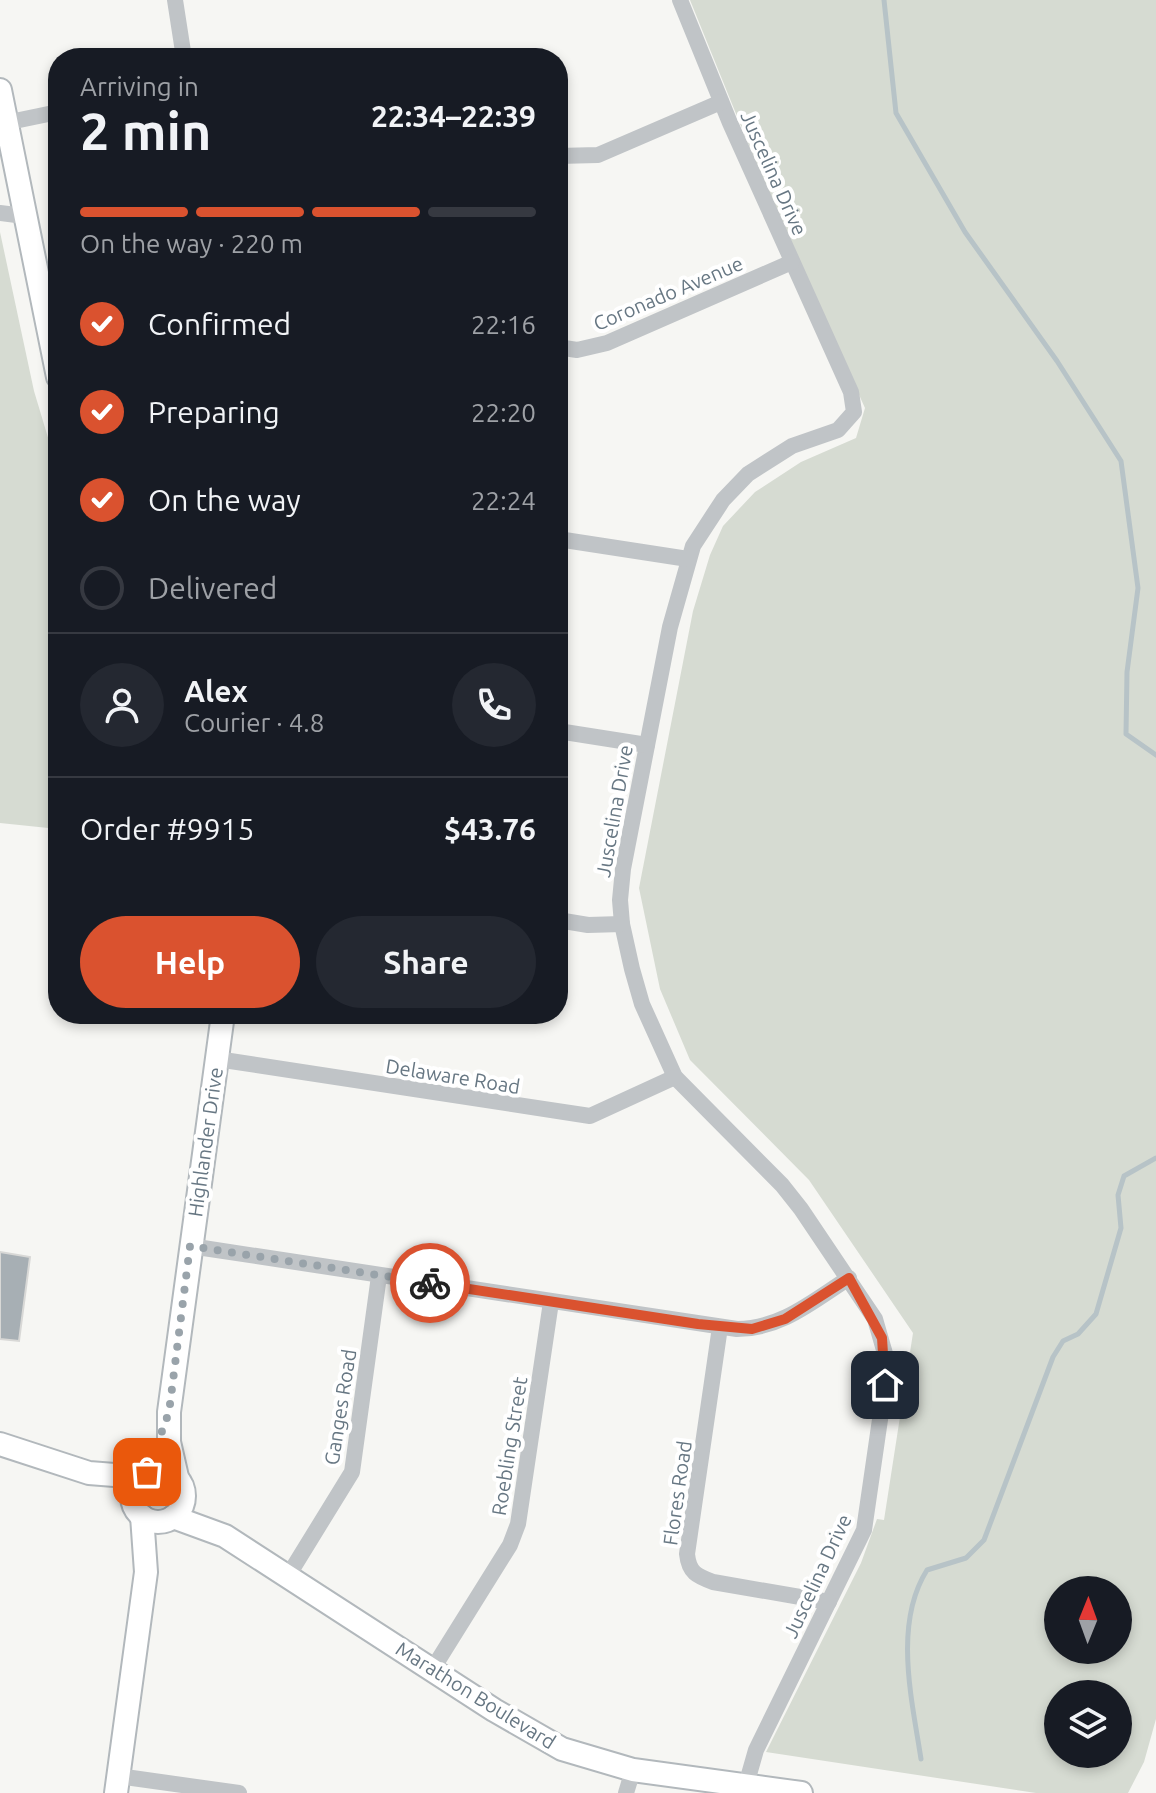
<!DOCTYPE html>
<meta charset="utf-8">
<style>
body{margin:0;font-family:Ubuntu,sans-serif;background:#242831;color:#f1f3f6;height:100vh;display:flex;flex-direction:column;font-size:30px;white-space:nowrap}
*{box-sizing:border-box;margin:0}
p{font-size:26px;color:#9ea1a6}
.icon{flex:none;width:44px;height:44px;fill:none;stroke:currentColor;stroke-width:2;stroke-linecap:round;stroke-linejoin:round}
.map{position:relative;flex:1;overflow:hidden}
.sheet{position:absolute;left:48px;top:48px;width:520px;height:976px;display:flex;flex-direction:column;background:#171b24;border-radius:32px;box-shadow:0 4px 12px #0003}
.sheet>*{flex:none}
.needle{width:52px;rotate:1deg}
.buttons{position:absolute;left:1044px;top:1576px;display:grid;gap:16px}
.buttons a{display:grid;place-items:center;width:88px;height:88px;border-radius:50%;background:#171b24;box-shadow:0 4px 12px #0003;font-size:40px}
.pin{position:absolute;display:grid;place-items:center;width:68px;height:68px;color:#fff;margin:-34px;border-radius:16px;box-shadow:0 4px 12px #0006}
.courier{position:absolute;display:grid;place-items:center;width:80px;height:80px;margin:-40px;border:6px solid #da522f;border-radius:50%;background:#fff;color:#222;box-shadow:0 2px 10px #0007}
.headline em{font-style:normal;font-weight:700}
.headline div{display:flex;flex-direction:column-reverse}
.headline{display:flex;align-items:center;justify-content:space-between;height:136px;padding:0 32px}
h1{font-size:52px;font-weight:700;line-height:60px}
.bar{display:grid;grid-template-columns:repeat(4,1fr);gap:12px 8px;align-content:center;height:96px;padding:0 32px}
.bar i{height:10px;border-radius:6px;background:#363941}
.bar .active{background:#da522f}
.bar p{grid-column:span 4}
.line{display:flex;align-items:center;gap:20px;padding:0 32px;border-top:2px solid #363941}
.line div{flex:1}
.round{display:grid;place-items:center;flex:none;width:84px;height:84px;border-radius:42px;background:#242831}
ol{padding:0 32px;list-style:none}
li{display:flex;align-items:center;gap:24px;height:88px}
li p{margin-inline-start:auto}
li .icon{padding:8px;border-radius:50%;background:#da522f;color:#fff;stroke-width:4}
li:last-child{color:#9ea1a6}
li i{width:44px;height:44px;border:4px solid #363941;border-radius:50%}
.button{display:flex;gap:16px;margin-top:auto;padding:16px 32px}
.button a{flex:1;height:92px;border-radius:48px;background:#da522f;color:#fff;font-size:32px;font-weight:700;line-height:92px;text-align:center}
.button a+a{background:#242831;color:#f1f3f6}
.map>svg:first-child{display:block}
</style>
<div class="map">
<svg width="1156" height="1793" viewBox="0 0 1156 1793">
<rect width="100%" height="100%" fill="#f6f6f3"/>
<g fill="#d6dbd2" fill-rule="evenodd">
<path d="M690 0H1156V1719L1144 1762 1128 1793H1036L766 1752 861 1563 877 1519 884 1520 913 1333 809 1180 690 1060 660 989 639 888 693 611 710 555 723 526 755 492 801 462 856 438 865 408 768 193ZM1058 1590H1118V1650H1058ZM1058 1694H1118V1754H1058Z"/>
<path d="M0 232 34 391 58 471V829L0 823Z"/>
</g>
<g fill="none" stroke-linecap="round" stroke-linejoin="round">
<g stroke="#b7c3c7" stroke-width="5">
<path d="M884 0 896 113 965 232 1057 361 1121 461 1138 588 1127 672 1126 734 1156 755"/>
<path d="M921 1759C912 1700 893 1624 927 1570L966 1558 984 1540 1053 1357 1063 1341 1078 1334 1096 1314 1121 1228 1118 1195 1124 1176 1156 1158"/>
</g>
</g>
<path fill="#a7afb4" stroke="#d8d8d6" stroke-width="2" d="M0 1252 30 1257 19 1341 0 1339Z"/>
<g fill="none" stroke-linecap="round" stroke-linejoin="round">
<defs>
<g id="secondary">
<path d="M0 90 58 377"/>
<path d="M0 1444 89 1473 140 1477"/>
<circle cx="158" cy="1496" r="26"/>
<path d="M177 1477 169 1442V1412L223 1014"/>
<path d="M173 1517 225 1536 494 1710 562 1749 633 1770 801 1793"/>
<path d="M116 1793 146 1572 142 1516"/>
</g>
</defs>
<use href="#secondary" stroke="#b2b8bc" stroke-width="26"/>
<g stroke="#c0c4c7" stroke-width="16">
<path d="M175 0 184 58"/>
<path d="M680 0 730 123 851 392 854 412 838 430 792 446 748 474 723 500 693 546 670 627 623 869 620 900 622 924 632 969 642 1004 675 1077 782 1185 801 1209 875 1319 886 1357 885 1385 864 1530 756 1750 746 1785"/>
<path d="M5 123 58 112"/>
<path d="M558 156 598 155 721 102"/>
<path d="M0 213 24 216"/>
<path d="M558 347 577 350 607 343 792 262"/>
<path d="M558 539 688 559"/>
<path d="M558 731 647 745"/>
<path d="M558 920 588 925 622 924"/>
<path d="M217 1059 590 1116 675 1077"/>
<path d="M190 1246 737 1329C781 1329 813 1301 849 1278"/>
<path d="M720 1327 687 1554C689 1573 697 1576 713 1582L829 1602"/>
<path d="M288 1576 352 1472 379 1276"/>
<path d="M432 1670 510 1545 518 1524 551 1302"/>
<path d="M118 1776 239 1793"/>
<path d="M626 1793 633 1770"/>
</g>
<use href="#secondary" stroke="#fff" stroke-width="22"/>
</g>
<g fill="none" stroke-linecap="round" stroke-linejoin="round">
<path stroke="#99a3aa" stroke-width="8" stroke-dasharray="0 14.4" d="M147 1472 169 1412 190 1246 430 1283"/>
<path stroke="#da522f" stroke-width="10" d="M430 1283 698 1324 752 1329 785 1319 849 1278 882 1338 885 1385"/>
</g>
<g text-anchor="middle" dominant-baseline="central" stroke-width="8" stroke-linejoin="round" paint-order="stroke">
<g font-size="20" fill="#677783" stroke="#fff">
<text transform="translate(774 173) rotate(66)">Juscelina Drive</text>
<text transform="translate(668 293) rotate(-23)">Coronado Avenue</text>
<text transform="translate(614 811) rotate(-80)">Juscelina Drive</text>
<text transform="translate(453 1076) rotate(9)">Delaware Road</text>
<text transform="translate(205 1142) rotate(-82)">Highlander Drive</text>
<text transform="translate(340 1407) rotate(-81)">Ganges Road</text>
<text transform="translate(509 1446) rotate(-81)">Roebling Street</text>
<text transform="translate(677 1493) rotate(-82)">Flores Road</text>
<text transform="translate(817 1576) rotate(-65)">Juscelina Drive</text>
<text transform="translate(476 1695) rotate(32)">Marathon Boulevard</text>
</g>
</g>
</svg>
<div class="buttons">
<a><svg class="needle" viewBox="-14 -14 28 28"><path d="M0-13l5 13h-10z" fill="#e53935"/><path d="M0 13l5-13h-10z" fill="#9ea1a6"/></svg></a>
<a><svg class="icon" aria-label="layers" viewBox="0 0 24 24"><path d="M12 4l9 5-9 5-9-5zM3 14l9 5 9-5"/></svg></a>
</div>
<div class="pin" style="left:147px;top:1472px;background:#ea580c"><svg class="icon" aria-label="bag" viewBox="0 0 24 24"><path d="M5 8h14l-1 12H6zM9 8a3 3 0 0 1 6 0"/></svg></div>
<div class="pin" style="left:885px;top:1385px;background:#1f2937"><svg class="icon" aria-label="home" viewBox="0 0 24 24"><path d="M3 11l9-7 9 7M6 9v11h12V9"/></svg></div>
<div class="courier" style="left:430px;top:1283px"><svg class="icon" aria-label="bike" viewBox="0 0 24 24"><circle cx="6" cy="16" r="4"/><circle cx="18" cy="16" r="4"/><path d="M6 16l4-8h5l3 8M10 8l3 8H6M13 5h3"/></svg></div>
<section class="sheet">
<div class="headline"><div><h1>2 min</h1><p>Arriving in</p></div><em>22:34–22:39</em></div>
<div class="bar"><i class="active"></i><i class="active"></i><i class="active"></i><i></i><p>On the way · 220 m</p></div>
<ol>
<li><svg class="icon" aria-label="check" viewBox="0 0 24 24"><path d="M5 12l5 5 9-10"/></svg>Confirmed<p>22:16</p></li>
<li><svg class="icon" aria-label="check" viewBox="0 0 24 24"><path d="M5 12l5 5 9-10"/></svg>Preparing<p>22:20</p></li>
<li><svg class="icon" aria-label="check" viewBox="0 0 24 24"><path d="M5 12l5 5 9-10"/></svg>On the way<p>22:24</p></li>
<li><i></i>Delivered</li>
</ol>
<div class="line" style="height:144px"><a class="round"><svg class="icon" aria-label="person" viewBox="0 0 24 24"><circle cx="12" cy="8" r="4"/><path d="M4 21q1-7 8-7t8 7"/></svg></a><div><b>Alex</b><p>Courier · 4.8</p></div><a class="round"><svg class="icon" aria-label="phone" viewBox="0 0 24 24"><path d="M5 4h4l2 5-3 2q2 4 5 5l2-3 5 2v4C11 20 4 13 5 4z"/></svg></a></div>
<div class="line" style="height:104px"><div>Order #9915</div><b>$43.76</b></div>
<div class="button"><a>Help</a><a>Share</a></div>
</section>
</div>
